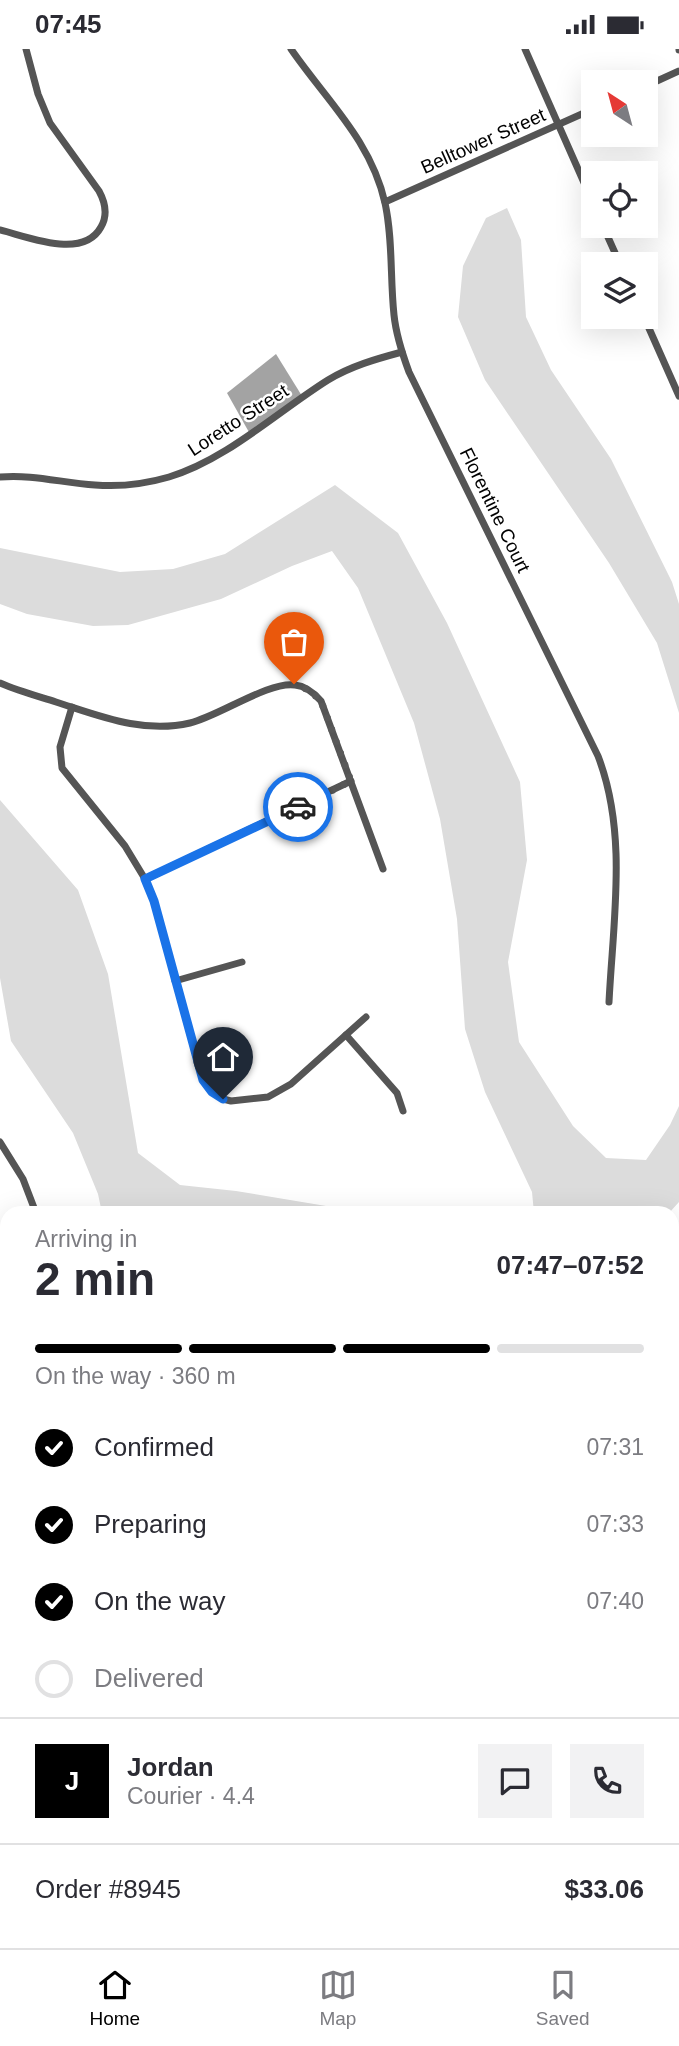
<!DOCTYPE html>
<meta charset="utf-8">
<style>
body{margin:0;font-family:Arial,sans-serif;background:#f2f2f3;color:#2b2b33;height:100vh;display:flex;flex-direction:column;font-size:26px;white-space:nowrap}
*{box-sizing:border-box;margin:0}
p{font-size:23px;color:#7c7c81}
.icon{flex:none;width:38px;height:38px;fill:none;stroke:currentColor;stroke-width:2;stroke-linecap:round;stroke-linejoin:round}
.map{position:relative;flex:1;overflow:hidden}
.sheet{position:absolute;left:0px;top:1157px;width:679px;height:744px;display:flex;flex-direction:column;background:#fff;border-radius:21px 21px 0 0;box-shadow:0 7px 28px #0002}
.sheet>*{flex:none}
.needle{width:46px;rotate:324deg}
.tools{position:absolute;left:581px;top:21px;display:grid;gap:14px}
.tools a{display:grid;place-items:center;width:77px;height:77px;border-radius:0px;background:#fff;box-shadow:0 7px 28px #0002;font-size:35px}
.pin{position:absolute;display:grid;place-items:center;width:60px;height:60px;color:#fff;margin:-72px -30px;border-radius:50% 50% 50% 0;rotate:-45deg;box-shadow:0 0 7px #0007}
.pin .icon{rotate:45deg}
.courier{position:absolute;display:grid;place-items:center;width:70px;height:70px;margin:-35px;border:5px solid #1a73e8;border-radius:50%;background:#fff;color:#222;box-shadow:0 2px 9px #0007}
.summary em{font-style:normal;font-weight:800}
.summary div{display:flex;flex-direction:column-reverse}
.summary{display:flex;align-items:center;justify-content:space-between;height:119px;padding:0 35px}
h1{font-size:46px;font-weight:800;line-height:52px}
.bar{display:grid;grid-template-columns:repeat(4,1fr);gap:10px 7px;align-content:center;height:84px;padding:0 35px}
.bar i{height:9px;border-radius:5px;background:#e1e1e2}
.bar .on{background:#000}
.bar p{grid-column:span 4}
.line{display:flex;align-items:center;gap:18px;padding:0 35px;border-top:2px solid #e1e1e2}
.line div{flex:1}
.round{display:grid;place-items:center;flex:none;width:74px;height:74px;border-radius:0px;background:#f2f2f3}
ol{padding:0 35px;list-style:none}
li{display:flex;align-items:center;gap:21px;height:77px}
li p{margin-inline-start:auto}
li .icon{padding:7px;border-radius:50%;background:#000;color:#fff;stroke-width:4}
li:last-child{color:#7c7c81}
li i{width:38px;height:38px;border:4px solid #e1e1e2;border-radius:50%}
.status{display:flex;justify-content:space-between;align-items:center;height:49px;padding:0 35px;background:#fff;direction:ltr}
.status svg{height:19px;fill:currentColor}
.dock{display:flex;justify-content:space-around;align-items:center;height:98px;border-top:2px solid #e1e1e2;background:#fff;font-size:19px;color:#7c7c81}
.dock a{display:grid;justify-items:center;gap:4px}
.dock .on{color:#000}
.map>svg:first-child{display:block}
</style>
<div class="status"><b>07:45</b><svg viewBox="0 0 49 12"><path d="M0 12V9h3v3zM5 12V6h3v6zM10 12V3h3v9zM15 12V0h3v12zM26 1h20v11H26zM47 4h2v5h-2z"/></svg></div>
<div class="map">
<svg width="679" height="1899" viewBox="0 0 679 1899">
<rect width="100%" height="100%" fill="#fff"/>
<g fill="#dcdcdc">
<path d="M507 159 521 191 526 268 551 321 611 410 672 533 679 555V664L657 594 609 514 485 331 458 268 463 217 486 169Z"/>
<path d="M335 436 398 484 447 574 520 733 527 811 508 913 519 993 573 1077 606 1109 646 1111 670 1076 679 1057V1153L669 1164H534L532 1143 485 1043 465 980 457 870 440 770 414 674 358 539 332 502 292 517 221 550 128 576 93 577 27 565 0 555V499L120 523 173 520 225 505Z"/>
<path d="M0 751 78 841 108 925 138 1104 180 1136 236 1142 368 1164H102L98 1145 73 1084 11 992 0 929Z"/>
<path d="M672 1293 679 1297V1516L672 1515Z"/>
<path d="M0 1411 7 1412V1517L0 1519Z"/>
<path d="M679 1804V1854L672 1857V1807Z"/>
<path d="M444 1894H611L609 1899H436Z"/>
</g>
<path fill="#a3a3a3" d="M276 305 302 347 250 385 227 344Z"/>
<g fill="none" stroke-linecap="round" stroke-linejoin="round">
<defs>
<g id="major">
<path d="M672 1529H679"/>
<path d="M672 1543H679"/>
<path d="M0 1603 7 1599"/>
<path d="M0 1617 7 1614"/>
</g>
</defs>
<use href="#major" stroke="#dbdbdb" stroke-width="13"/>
<g stroke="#555" stroke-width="7">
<path d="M291 0C326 51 371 91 385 154 393 190 390 229 394 266 396 286 402 304 409 323L598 707C628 785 613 872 609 953"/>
<path d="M525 0 593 154"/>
<path d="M679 0V1"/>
<path d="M646 37 679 22"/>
<path d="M385 153 593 60"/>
<path d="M603 177 620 215"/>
<path d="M0 181C29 188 83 211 101 178 108 166 105 153 99 142L50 74 38 45 26 0"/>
<path d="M644 268 679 347"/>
<path d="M0 428C32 425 63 434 95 436 120 438 145 435 169 428 226 411 277 363 328 331 351 317 376 310 402 303"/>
<path d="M0 634C18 642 37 647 56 653 100 667 143 685 190 674 219 667 269 632 295 636 306 637 314 644 321 652L383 820"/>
<path d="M72 658 60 698 62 719 125 797 145 830 154 852 201 1025 212 1043 223 1050 231 1052 268 1048 291 1035 366 968"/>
<path d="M145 830 351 732"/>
<path d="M175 932 242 913"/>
<path d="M346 986 397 1044 403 1062"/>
<path d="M0 1093 23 1130 36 1164"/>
<path d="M672 1639H679"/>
<path d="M0 1720 7 1716"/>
<path d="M672 1735 679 1742"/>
<path d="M0 1820 7 1817"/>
<path d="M375 1894 378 1899"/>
<path d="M45 1899 56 1894"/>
<path d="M237 1899 247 1894"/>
<path d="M428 1899 435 1894"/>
</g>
<use href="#major" stroke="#000" stroke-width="10"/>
</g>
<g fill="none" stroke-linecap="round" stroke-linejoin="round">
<path stroke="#595959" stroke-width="7" stroke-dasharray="0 12.6" d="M294 635 309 641 321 652 351 732 298 758"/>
<path stroke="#1a73e8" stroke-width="9" d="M223 1050 212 1043 203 1031 154 852 145 830 298 758"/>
</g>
<g text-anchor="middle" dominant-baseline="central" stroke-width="5" stroke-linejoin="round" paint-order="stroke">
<g font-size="19" fill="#000" stroke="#fff">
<text transform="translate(483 92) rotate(-24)">Belltower Street</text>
<text transform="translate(238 371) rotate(-33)">Loretto Street</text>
<text transform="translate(495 461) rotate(64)">Florentine Court</text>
</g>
</g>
</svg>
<div class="tools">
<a><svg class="needle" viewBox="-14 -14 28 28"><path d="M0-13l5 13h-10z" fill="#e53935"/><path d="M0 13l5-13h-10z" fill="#7c7c81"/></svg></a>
<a><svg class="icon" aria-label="locate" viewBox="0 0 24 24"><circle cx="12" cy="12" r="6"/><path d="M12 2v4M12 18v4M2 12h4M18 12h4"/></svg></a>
<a><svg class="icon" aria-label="layers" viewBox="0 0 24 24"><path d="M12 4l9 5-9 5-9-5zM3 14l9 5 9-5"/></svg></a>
</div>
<div class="pin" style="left:294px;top:635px;background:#ea580c"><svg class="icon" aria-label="bag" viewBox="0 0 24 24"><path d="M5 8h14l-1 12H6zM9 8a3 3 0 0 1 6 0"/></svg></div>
<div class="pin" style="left:223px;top:1050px;background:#1f2937"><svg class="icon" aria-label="home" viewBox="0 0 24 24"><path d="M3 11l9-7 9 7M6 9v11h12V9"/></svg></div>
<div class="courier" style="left:298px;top:758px"><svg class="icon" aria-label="car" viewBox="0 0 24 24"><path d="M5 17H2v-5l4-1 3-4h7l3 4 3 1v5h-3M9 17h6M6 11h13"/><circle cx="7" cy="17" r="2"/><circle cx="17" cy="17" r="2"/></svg></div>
<section class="sheet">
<div class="summary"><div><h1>2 min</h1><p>Arriving in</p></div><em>07:47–07:52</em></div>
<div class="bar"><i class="on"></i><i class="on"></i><i class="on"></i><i></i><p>On the way · 360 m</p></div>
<ol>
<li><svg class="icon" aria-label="check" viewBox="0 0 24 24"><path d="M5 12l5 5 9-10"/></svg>Confirmed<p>07:31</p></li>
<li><svg class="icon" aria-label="check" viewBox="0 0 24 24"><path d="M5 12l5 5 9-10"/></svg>Preparing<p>07:33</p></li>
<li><svg class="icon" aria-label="check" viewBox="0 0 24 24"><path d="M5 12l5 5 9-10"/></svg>On the way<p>07:40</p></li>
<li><i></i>Delivered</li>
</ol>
<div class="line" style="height:126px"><b class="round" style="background:#000;color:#fff">J</b><div><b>Jordan</b><p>Courier · 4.4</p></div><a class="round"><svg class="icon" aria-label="chat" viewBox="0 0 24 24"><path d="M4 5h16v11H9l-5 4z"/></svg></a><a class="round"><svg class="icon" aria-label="phone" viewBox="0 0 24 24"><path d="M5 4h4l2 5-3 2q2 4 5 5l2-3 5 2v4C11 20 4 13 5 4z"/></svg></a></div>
<div class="line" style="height:91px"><div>Order #8945</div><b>$33.06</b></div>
</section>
</div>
<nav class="dock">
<a class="on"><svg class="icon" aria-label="home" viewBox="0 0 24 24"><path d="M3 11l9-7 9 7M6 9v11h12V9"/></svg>Home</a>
<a><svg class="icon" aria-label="map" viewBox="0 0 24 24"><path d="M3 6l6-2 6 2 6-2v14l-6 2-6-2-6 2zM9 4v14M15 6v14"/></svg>Map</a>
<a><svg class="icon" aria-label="saved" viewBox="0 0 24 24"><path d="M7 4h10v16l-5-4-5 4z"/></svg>Saved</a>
</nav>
